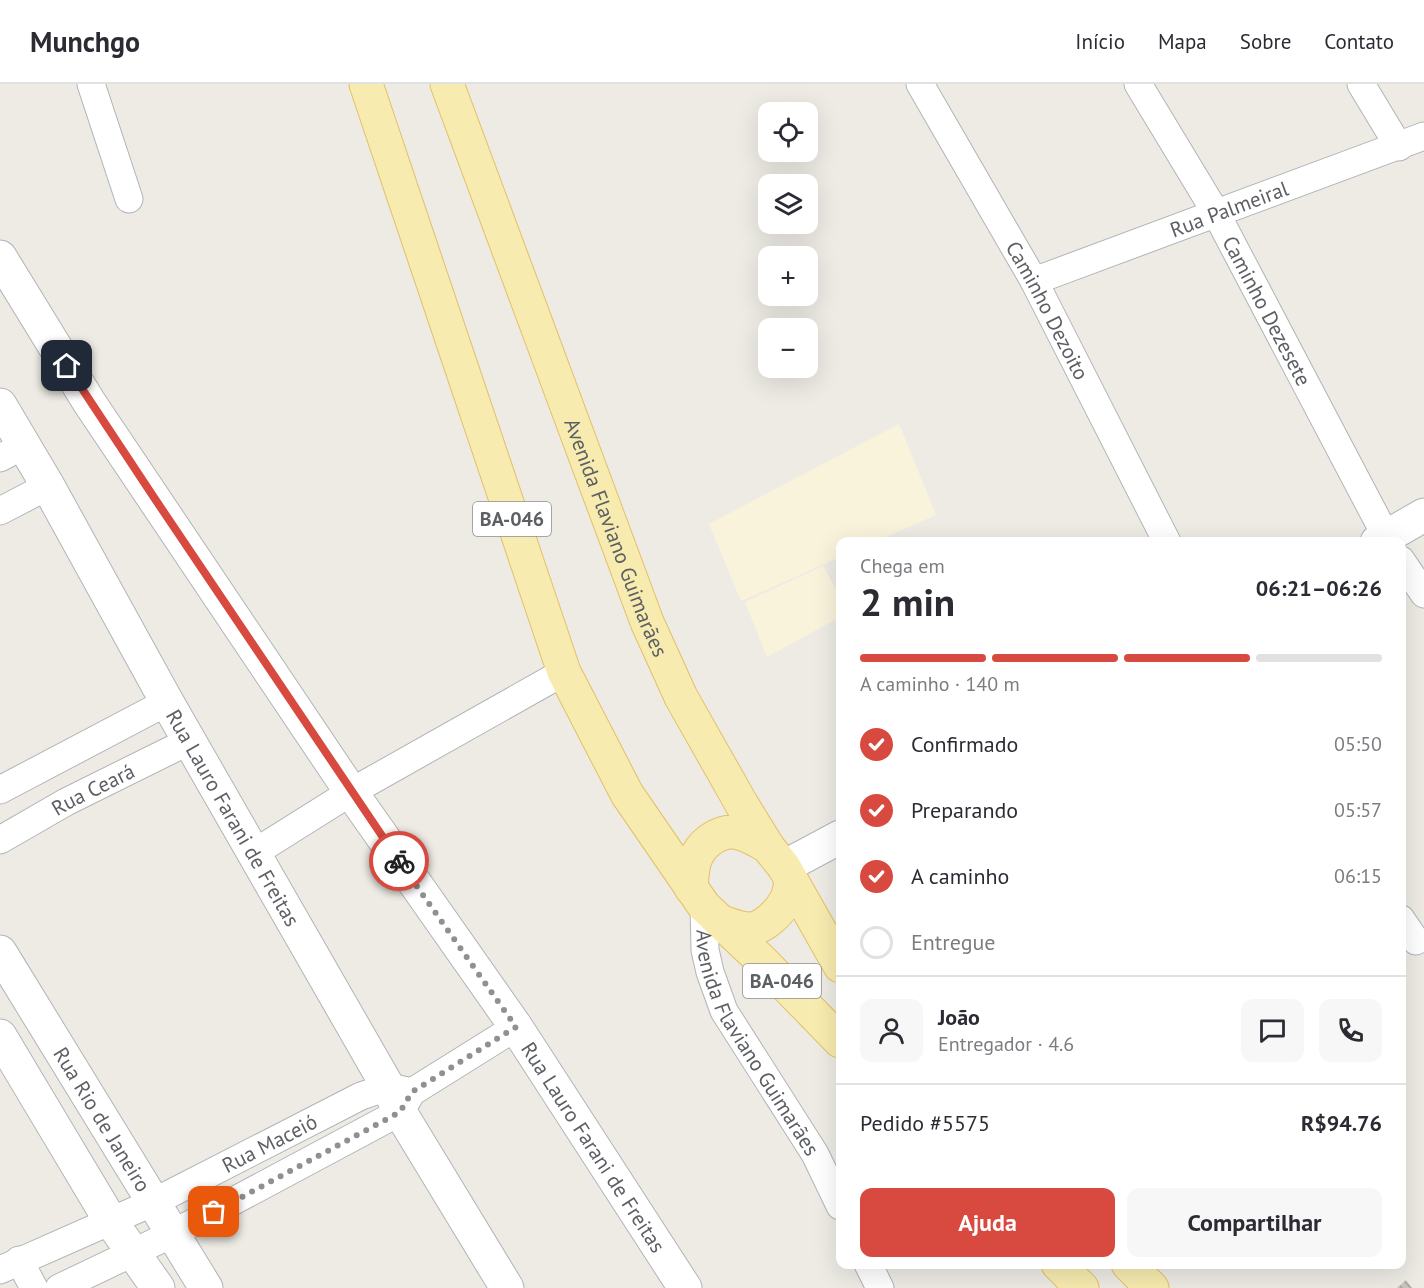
<!DOCTYPE html>
<html lang="pt">
<meta charset="utf-8">
<style>
body{margin:0;font-family:"PT Sans",sans-serif;background:#f7f7f7;color:#2b2b33;height:100vh;display:flex;flex-direction:column;font-size:22px;white-space:nowrap}
*{box-sizing:border-box;margin:0}
p{font-size:20px;color:#7c7c81}
.icon{flex:none;width:33px;height:33px;fill:none;stroke:currentColor;stroke-width:2;stroke-linecap:round;stroke-linejoin:round}
.map{position:relative;flex:1;overflow:hidden}
.drawer{position:absolute;left:836px;top:453px;width:570px;height:732px;display:flex;flex-direction:column;background:#fff;border-radius:12px;box-shadow:0 6px 24px #0002}
.drawer>*{flex:none}
.tools{position:absolute;left:758px;top:18px;display:grid;gap:12px}
.tools a{display:grid;place-items:center;width:60px;height:60px;border-radius:12px;background:#fff;box-shadow:0 6px 24px #0002;font-size:30px}
.pin{position:absolute;display:grid;place-items:center;width:51px;height:51px;color:#fff;margin:-26px;border-radius:12px;box-shadow:0 3px 9px #0006}
.courier{position:absolute;display:grid;place-items:center;width:60px;height:60px;margin:-30px;border:4px solid #d84a3f;border-radius:50%;background:#fff;color:#222;box-shadow:0 2px 8px #0007}
.headline em{font-style:normal;font-weight:800}
.headline div{display:flex;flex-direction:column-reverse}
.headline{display:flex;align-items:center;justify-content:space-between;height:102px;padding:0 24px}
h1{font-size:39px;font-weight:800;line-height:45px}
.bar{display:grid;grid-template-columns:repeat(4,1fr);gap:9px 6px;align-content:center;height:72px;padding:0 24px}
.bar i{height:8px;border-radius:4px;background:#e1e1e2}
.bar .on{background:#d84a3f}
.bar p{grid-column:span 4}
.line{display:flex;align-items:center;gap:15px;padding:0 24px;border-top:2px solid #e1e1e2}
.line div{flex:1}
.round{display:grid;place-items:center;flex:none;width:63px;height:63px;border-radius:12px;background:#f7f7f7}
ol{padding:0 24px;list-style:none}
li{display:flex;align-items:center;gap:18px;height:66px}
li p{margin-inline-start:auto}
li .icon{padding:6px;border-radius:50%;background:#d84a3f;color:#fff;stroke-width:4}
li:last-child{color:#7c7c81}
li i{width:33px;height:33px;border:3px solid #e1e1e2;border-radius:50%}
.action{display:flex;gap:12px;margin-top:auto;padding:12px 24px}
.action a{flex:1;height:69px;border-radius:12px;background:#d84a3f;color:#fff;font-size:24px;font-weight:800;line-height:69px;text-align:center}
.action a+a{background:#f7f7f7;color:#2b2b33}
header{display:flex;align-items:center;gap:36px;box-sizing:border-box;height:84px;padding:0 30px;background:#fff;border-bottom:2px solid #e1e1e2}
header strong{font-size:28px}
nav{display:flex;gap:33px;margin-inline-start:auto;font-size:21px}
.map>svg:first-child{display:block}
</style>
<header>
<strong>Munchgo</strong>
<nav><a>Início</a><a>Mapa</a><a>Sobre</a><a>Contato</a></nav>
</header>
<div class="map">
<svg width="1424" height="1204" viewBox="0 0 1424 1204">
<defs>
<pattern id="building-back-hatch" width="6" height="6" patternUnits="userSpaceOnUse" patternTransform="scale(1.5)"><rect width="6" height="6" fill="#c9c6c0"/><path d="M-1 5l2 2M0 0l6 6M5-1l2 2" fill="none" stroke="#a6a4a0"/></pattern>
</defs>
<rect width="100%" height="100%" fill="#edebe4"/>
<g fill="#faf3dc">
<path d="M899 340 936 431 876 457 840 458V473L741 517 709 440Z"/>
<path d="M823 482 840 513V533L767 573 745 518Z"/>
</g>
<path fill="url(#building-back-hatch)" d="M1406 1196 1412 1204H1397Z"/>
<g fill="none" stroke-linecap="round" stroke-linejoin="round">
<defs>
<g id="minor">
<path d="M91 0 129 115"/>
<path id="s1" d="M920 0 1034 197 1167 458"/>
<path id="s2" d="M1138 0 1216 129 1389 458"/>
<path d="M1361 0 1399 63"/>
<path id="s3" d="M1034 197 1424 52"/>
<path d="M0 374 24 361"/>
<path d="M0 427 48 402"/>
<path d="M1401 476 1424 510"/>
<path d="M0 706 167 618"/>
<path id="s4" d="M0 756 66 718 189 657"/>
<path d="M254 769 351 708 564 588"/>
<path id="s5" d="M704 822 705 866 710 888 724 927 815 1070 840 1122"/>
<path d="M1401 835 1416 857"/>
<path d="M19 1176 34 1204"/>
<path d="M868 1180 880 1204"/>
<path id="s6" d="M0 1186 154 1118 361 1012 388 1003 408 1007"/>
<path d="M59 1204 172 1150 400 1028 412 1008 516 943"/>
</g>
<g id="tertiary">
<path id="s7" d="M0 173 89 318 351 708 516 943 685 1204"/>
<path id="s8" d="M0 321 48 402 167 618 388 1003 400 1028 507 1204"/>
<path d="M1377 458 1424 431"/>
<path d="M784 783 840 753"/>
<path id="s9" d="M0 868 206 1204"/>
<path d="M0 952 110 1136 158 1204"/>
</g>
<g id="primary">
<path d="M366 0 564 588 627 710 704 822 762 877 840 957"/>
<path id="s10" d="M447 0 647 538 681 613 741 719 768 763 784 783 840 882"/>
<path d="M691 804C692 795 692 784 695 776 700 761 717 747 734 748 746 749 758 757 768 763"/>
<path d="M722 838C731 841 740 845 750 845 764 844 780 828 786 816 789 811 790 803 791 797"/>
<path d="M1058 1180 1082 1204"/>
<path d="M1128 1180 1152 1204"/>
</g>
</defs>
<use href="#minor" stroke="#b1b4b8" stroke-width="29"/>
<use href="#tertiary" stroke="#b1b4b8" stroke-width="35"/>
<use href="#primary" stroke="#e3c067" stroke-width="35"/>
<use href="#minor" stroke="#fff" stroke-width="27"/>
<use href="#tertiary" stroke="#fff" stroke-width="33"/>
<use href="#primary" stroke="#f7ebaf" stroke-width="33"/>
</g>
<g fill="none" stroke-linecap="round" stroke-linejoin="round">
<path stroke="#8f9090" stroke-width="6" stroke-dasharray="0 10.8" d="M214 1128 400 1028 412 1008 516 943 399 777"/>
<path stroke="#d84a3f" stroke-width="8" d="M67 282 155 415 399 777"/>
</g>
<g text-anchor="middle" dominant-baseline="central" stroke-width="6" stroke-linejoin="round" paint-order="stroke">
<g fill="#fff" stroke="#8d8f92" stroke-width="1.5">
<rect x="473" y="418" width="78" height="34" rx="4.5"/>
<rect x="743" y="880" width="78" height="34" rx="4.5"/>
</g>
<g font-size="20" font-weight="bold" fill="#5c5f63">
<text x="512" y="435">BA-046</text>
<text x="782" y="897">BA-046</text>
</g>
<g font-size="21" fill="#5c5f63" stroke="#fff">
<text stroke="none"><textPath href="#s3" startOffset="208">Rua Palmeiral</textPath></text>
<text stroke="none"><textPath href="#s1" startOffset="260">Caminho Dezoito</textPath></text>
<text stroke="none"><textPath href="#s2" startOffset="261">Caminho Dezesete</textPath></text>
<text stroke="none"><textPath href="#s10" startOffset="484">Avenida Flaviano Guimarães</textPath></text>
<text stroke="none"><textPath href="#s4" startOffset="106">Rua Ceará</textPath></text>
<text stroke="none"><textPath href="#s8" startOffset="474">Rua Lauro Farani de Freitas</textPath></text>
<text stroke="none"><textPath href="#s5" startOffset="150">Avenida Flaviano Guimarães</textPath></text>
<text stroke="none"><textPath href="#s9" startOffset="196">Rua Rio de Janeiro</textPath></text>
<text stroke="none"><textPath href="#s6" startOffset="298">Rua Maceió</textPath></text>
<text stroke="none"><textPath href="#s7" startOffset="1070">Rua Lauro Farani de Freitas</textPath></text>
</g>
</g>
</svg>
<div class="tools">
<a><svg class="icon" aria-label="locate" viewBox="0 0 24 24"><circle cx="12" cy="12" r="6"/><path d="M12 2v4M12 18v4M2 12h4M18 12h4"/></svg></a>
<a><svg class="icon" aria-label="layers" viewBox="0 0 24 24"><path d="M12 4l9 5-9 5-9-5zM3 14l9 5 9-5"/></svg></a>
<a>+</a>
<a>−</a>
</div>
<div class="pin" style="left:214px;top:1128px;background:#ea580c"><svg class="icon" aria-label="bag" viewBox="0 0 24 24"><path d="M5 8h14l-1 12H6zM9 8a3 3 0 0 1 6 0"/></svg></div>
<div class="pin" style="left:67px;top:282px;background:#1f2937"><svg class="icon" aria-label="home" viewBox="0 0 24 24"><path d="M3 11l9-7 9 7M6 9v11h12V9"/></svg></div>
<div class="courier" style="left:399px;top:777px"><svg class="icon" aria-label="bike" viewBox="0 0 24 24"><circle cx="6" cy="16" r="4"/><circle cx="18" cy="16" r="4"/><path d="M6 16l4-8h5l3 8M10 8l3 8H6M13 5h3"/></svg></div>
<section class="drawer">
<div class="headline"><div><h1>2 min</h1><p>Chega em</p></div><em>06:21–06:26</em></div>
<div class="bar"><i class="on"></i><i class="on"></i><i class="on"></i><i></i><p>A caminho · 140 m</p></div>
<ol>
<li><svg class="icon" aria-label="check" viewBox="0 0 24 24"><path d="M5 12l5 5 9-10"/></svg>Confirmado<p>05:50</p></li>
<li><svg class="icon" aria-label="check" viewBox="0 0 24 24"><path d="M5 12l5 5 9-10"/></svg>Preparando<p>05:57</p></li>
<li><svg class="icon" aria-label="check" viewBox="0 0 24 24"><path d="M5 12l5 5 9-10"/></svg>A caminho<p>06:15</p></li>
<li><i></i>Entregue</li>
</ol>
<div class="line" style="height:108px"><a class="round"><svg class="icon" aria-label="person" viewBox="0 0 24 24"><circle cx="12" cy="8" r="4"/><path d="M4 21q1-7 8-7t8 7"/></svg></a><div><b>João</b><p>Entregador · 4.6</p></div><a class="round"><svg class="icon" aria-label="chat" viewBox="0 0 24 24"><path d="M4 5h16v11H9l-5 4z"/></svg></a><a class="round"><svg class="icon" aria-label="phone" viewBox="0 0 24 24"><path d="M5 4h4l2 5-3 2q2 4 5 5l2-3 5 2v4C11 20 4 13 5 4z"/></svg></a></div>
<div class="line" style="height:78px"><div>Pedido #5575</div><b>R$94.76</b></div>
<div class="action"><a>Ajuda</a><a>Compartilhar</a></div>
</section>
</div>
